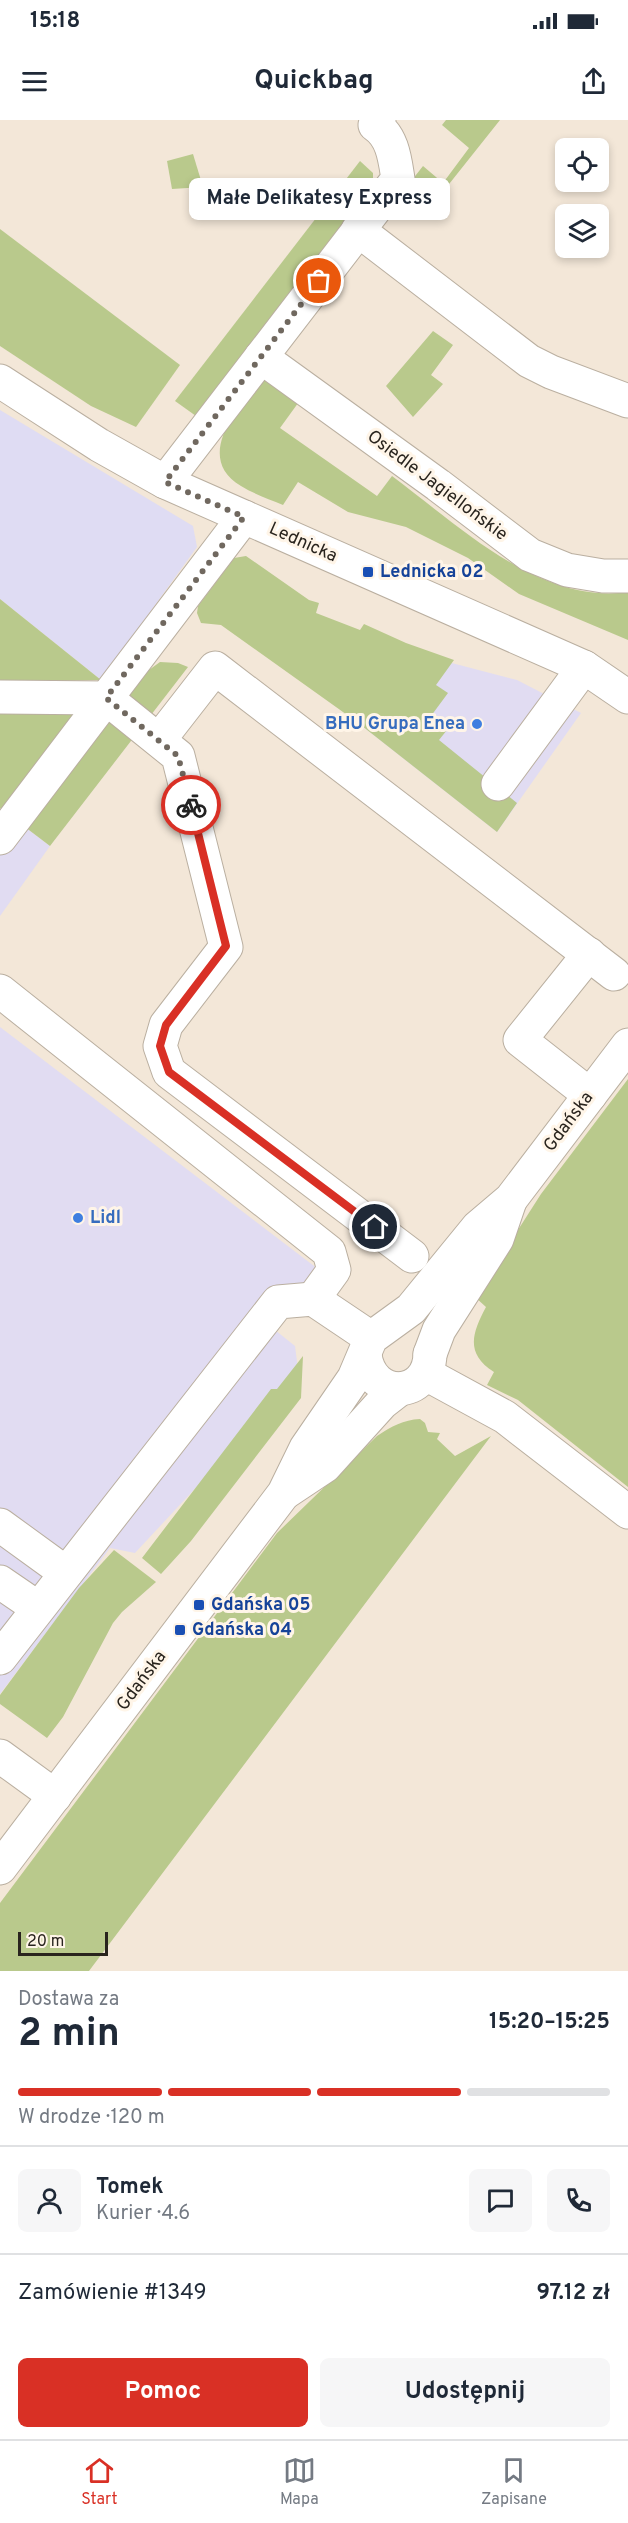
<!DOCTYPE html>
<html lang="pl">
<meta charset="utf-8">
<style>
body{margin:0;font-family:Overpass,sans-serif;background:#f6f6f7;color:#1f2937;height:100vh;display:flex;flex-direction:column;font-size:22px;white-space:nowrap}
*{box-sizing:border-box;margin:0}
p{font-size:20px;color:#747a83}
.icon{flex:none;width:33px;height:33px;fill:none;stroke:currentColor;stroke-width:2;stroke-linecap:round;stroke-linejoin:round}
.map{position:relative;height:1851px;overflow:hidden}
.sheet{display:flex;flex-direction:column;background:#fff;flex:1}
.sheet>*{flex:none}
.fabs{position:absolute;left:555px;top:18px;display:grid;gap:12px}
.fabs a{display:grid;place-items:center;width:54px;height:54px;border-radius:9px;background:#fff;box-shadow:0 3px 9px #0003;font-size:30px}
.scale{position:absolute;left:18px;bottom:15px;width:90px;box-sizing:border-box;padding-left:6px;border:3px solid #29241e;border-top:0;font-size:16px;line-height:21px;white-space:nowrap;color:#29241e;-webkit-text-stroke:4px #fff5e8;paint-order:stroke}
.pin{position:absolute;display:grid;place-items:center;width:51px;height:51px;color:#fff;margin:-26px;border:3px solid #fff;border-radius:50%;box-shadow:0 2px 6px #0007}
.courier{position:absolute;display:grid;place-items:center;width:60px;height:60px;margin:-30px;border:4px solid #d93025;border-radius:50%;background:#fff;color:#222;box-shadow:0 2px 8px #0007}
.bubble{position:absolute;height:42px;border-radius:9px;background:#fff;box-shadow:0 3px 9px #0003;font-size:20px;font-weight:700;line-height:42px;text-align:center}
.overview em{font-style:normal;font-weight:700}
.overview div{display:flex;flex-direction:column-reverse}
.overview{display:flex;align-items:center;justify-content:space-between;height:102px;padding:0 18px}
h1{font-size:39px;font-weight:700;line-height:45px}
.bar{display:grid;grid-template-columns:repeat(4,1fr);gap:9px 6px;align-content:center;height:72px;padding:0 18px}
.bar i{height:8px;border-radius:4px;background:#e0e1e3}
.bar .selected{background:#d93025}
.bar p{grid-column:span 4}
.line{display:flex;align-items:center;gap:15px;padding:0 18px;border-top:2px solid #e0e1e3}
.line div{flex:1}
.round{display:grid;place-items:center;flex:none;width:63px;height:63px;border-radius:9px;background:#f6f6f7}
.action{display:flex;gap:12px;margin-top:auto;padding:12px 18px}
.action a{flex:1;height:69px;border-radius:9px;background:#d93025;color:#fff;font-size:24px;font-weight:700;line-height:69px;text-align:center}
.action a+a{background:#f6f6f7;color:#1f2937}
.status{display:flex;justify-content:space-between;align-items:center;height:42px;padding:0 30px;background:#fff;direction:ltr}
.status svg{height:16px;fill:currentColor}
header{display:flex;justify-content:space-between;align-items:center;height:78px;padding:0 18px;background:#fff;font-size:27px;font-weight:700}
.dock{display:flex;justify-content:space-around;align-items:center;height:84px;border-top:2px solid #e0e1e3;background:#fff;font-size:16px;color:#747a83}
.dock a{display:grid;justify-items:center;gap:3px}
.dock .selected{color:#d93025}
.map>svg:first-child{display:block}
</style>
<div class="status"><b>15:18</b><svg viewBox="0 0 49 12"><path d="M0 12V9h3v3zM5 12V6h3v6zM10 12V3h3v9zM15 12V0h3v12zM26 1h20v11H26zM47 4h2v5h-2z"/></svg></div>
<header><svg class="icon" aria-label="menu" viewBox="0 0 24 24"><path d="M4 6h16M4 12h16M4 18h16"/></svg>Quickbag<svg class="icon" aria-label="share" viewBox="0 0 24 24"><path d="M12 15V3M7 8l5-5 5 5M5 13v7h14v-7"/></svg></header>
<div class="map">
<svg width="628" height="1851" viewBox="0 0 628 1851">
<rect width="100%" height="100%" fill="#f3e7d8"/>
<g fill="#e1dcf2">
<path d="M406 531 517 560 581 593 497 712 357 602Z"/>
<path d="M0 688 50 726 0 796Z"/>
<path d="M0 907 318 1149 275 1210 295 1226 299 1257 135 1433 110 1428 0 1574Z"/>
</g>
<path fill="#dfdcf3" d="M0 290 193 406 197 427 101 560 0 479Z"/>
<g fill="#b9c98c">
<path d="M446 0H500L430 88 405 69 423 46 443 63 469 28 442 5Z"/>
<path d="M193 34 203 67 172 69 167 41Z"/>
<path d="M360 41 373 53V65L196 296 175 281Z"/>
<path d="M0 109 180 245 136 307 91 286 0 226Z"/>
<path d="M433 211 453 225 431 255 443 264 413 297 386 266Z"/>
<path d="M264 253 301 279 280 308 377 376 392 356C458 405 540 485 628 472V520L519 474 468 438 406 407 348 392 298 362 283 385C269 379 254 374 241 366 191 336 242 283 264 253Z"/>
<path d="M246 436 309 480 319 483 316 493 360 510 364 504 406 523 454 540 436 565 448 573 431 596 447 610 439 620 517 683 497 712 357 602 221 505 201 503 197 493 198 486 234 438Z"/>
<path d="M0 479 101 560 0 562Z"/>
<path d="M160 542 178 543 188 547 50 726 0 688V588L109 597 149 550Z"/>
<path d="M628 959V1367L518 1280 487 1265 494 1252C465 1234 472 1213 486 1187L475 1177 541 1074Z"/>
<path d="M303 1236 301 1278 191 1421 161 1454 142 1438 271 1269H277Z"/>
<path d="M420 1299 425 1303 428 1312 440 1313 437 1319 455 1336 491 1316 89 1851H0V1783L277 1413 377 1316C392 1306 403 1300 420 1299Z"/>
<path d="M114 1430 156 1462 122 1492 113 1503 63 1597 47 1618 0 1584V1575L79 1468Z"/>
</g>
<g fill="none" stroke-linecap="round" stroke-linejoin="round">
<defs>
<g id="minor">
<path d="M358 110 529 241 551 252 628 281"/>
<path d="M261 237 438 365 530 435 567 450 603 456H628"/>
<path d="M0 261 99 325 165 362 584 547 628 577"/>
<path d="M165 362 398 59C395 40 393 17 375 5L379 0"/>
<path d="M0 577 106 578 178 636 226 827 166 905 160 926 169 952 412 1136"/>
<path d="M159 620 215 548 614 854"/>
<path d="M498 664 584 547"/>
<path d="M0 718 244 397"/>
<path d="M589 834 520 920 590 975"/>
<path d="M0 871 329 1132 334 1150 313 1179"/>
<path d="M430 1234 439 1210 497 1119 510 1081"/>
<path d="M365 1235C371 1281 429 1279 430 1234"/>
<path d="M426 1254 505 1297 628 1392"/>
<path d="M286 1372 325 1346 382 1283 400 1269"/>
<path d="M0 1405 66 1453"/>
<path d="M0 1462 38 1488"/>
<path d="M0 1538 278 1182 313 1179 371 1218"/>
<path d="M0 1636 55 1676"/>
<path d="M0 1748 284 1373 306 1328 354 1258 371 1218 411 1189 478 1107 511 1079 628 925"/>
</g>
</defs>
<use href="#minor" stroke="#baafa0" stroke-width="35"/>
<use href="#minor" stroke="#fff" stroke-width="33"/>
</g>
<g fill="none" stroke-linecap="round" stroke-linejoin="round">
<path stroke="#70685f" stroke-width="6" stroke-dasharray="0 10.8" d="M191 685 178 636 106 578 244 397 165 362 319 161"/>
<path stroke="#d93025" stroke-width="8" d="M191 685 226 826 166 905 160 926 169 952 375 1107"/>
</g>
<g fill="#1a4fb4" stroke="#fff5e8" stroke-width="2">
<rect x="362" y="446" width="12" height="12" rx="3"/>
<rect x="193" y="1479" width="12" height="12" rx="3"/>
<rect x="174" y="1504" width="12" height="12" rx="3"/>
</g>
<g fill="#3f7fe0" stroke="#fff5e8" stroke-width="2">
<circle cx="477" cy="604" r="6"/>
<circle cx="78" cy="1098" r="6"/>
</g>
<g text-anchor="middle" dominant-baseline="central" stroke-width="6" stroke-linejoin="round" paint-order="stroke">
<g font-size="18" fill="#29241e" stroke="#fff5e8">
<text transform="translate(437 366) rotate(37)">Osiedle Jagiellońskie</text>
<text transform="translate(303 423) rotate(24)">Lednicka</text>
<text transform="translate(569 1002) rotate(-53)">Gdańska</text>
<text transform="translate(142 1561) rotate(-53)">Gdańska</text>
</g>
<g font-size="18" font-weight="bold" fill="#164399" stroke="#fff5e8" text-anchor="start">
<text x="380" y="452">Lednicka 02</text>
<text x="211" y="1485">Gdańska 05</text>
<text x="192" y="1510">Gdańska 04</text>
</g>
<g font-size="18" font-weight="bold" fill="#366cbe" stroke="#fff5e8" text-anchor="end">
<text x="465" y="604">BHU Grupa Enea</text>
<text x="90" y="1098" text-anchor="start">Lidl</text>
</g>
</g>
</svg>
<div class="fabs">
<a><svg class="icon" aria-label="locate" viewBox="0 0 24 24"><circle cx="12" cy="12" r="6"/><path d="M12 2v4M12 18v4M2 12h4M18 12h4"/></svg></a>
<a><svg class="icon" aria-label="layers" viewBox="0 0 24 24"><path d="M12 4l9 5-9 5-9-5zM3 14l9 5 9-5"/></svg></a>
</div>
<div class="scale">20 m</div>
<div class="pin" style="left:319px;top:161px;background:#ea580c"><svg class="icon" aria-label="bag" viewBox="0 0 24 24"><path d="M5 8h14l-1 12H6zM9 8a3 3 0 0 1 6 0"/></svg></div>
<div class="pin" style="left:375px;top:1107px;background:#1f2937"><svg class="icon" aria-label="home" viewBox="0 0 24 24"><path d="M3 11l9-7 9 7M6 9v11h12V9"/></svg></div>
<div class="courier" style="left:191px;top:685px"><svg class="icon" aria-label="bike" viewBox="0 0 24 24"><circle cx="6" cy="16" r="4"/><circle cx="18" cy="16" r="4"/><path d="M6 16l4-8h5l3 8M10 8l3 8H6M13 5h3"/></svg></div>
<div class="bubble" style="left:189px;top:58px;width:261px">Małe Delikatesy Express</div>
</div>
<section class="sheet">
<div class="overview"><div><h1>2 min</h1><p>Dostawa za</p></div><em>15:20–15:25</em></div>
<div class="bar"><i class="selected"></i><i class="selected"></i><i class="selected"></i><i></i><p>W drodze · 120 m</p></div>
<div class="line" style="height:108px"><a class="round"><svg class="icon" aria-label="person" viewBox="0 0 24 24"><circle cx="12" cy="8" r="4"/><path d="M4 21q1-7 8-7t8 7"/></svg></a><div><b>Tomek</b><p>Kurier · 4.6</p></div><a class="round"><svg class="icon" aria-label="chat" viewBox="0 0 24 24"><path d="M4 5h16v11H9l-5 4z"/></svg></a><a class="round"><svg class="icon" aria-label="phone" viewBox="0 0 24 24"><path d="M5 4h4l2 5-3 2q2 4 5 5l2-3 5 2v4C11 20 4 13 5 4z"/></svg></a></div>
<div class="line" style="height:78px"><div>Zamówienie #1349</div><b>97.12 zł</b></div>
<div class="action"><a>Pomoc</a><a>Udostępnij</a></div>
</section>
<nav class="dock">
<a class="selected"><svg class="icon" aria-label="home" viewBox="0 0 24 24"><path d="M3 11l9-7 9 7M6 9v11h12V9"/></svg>Start</a>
<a><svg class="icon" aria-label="map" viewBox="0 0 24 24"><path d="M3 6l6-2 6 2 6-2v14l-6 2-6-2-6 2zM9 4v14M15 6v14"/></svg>Mapa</a>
<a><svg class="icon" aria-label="saved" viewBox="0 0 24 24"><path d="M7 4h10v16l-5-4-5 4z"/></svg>Zapisane</a>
</nav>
